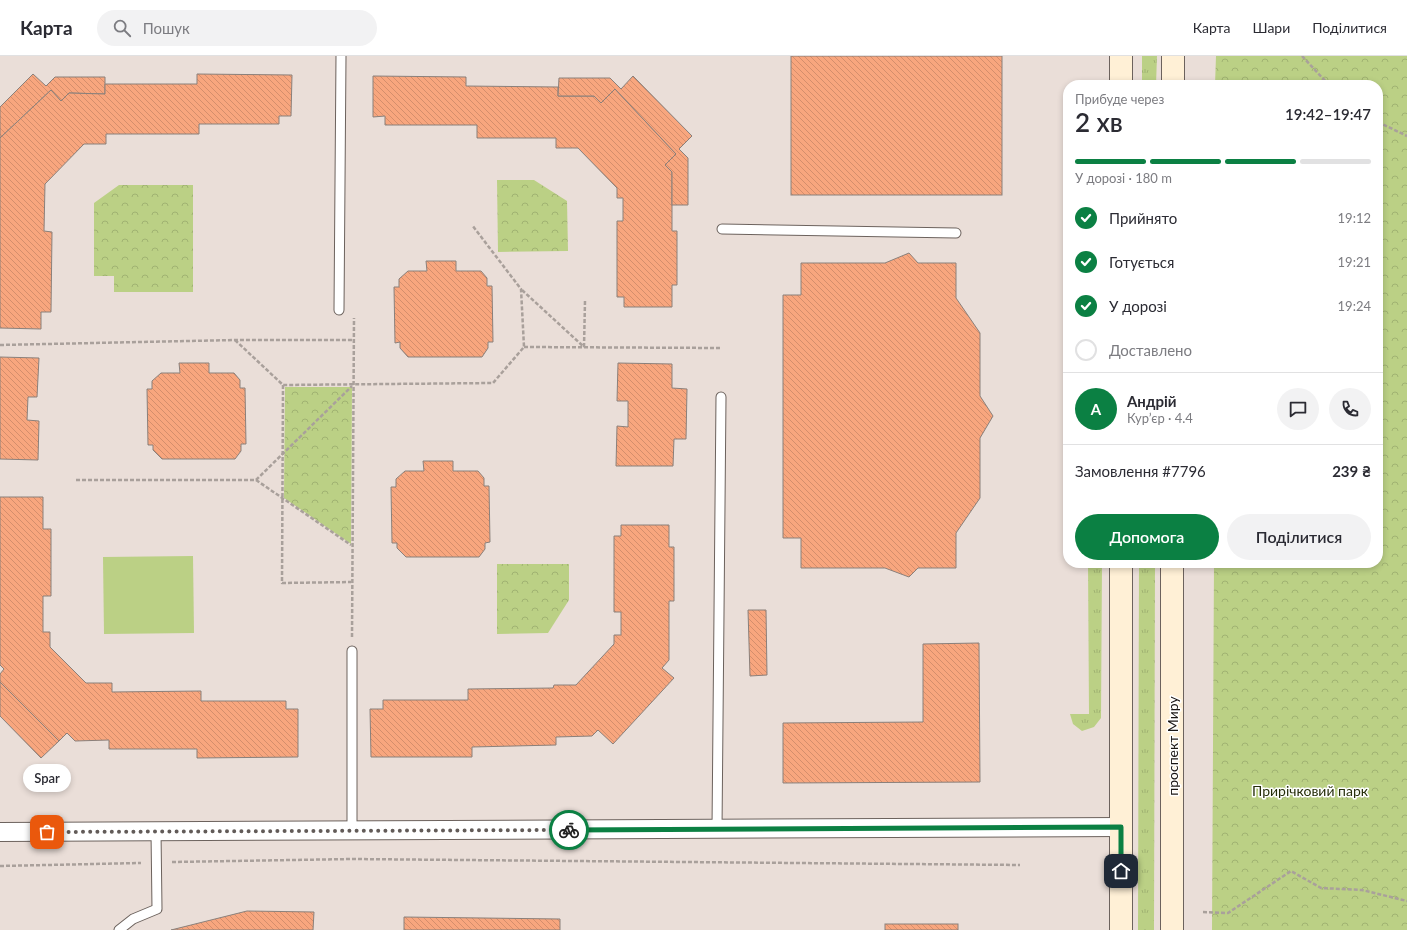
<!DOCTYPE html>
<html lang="uk">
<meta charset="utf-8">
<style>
body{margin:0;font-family:Lato,sans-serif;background:#f2f2f3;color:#2b2b33;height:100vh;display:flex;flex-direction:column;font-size:15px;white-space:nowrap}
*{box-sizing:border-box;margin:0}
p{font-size:13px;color:#7c7c81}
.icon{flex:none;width:22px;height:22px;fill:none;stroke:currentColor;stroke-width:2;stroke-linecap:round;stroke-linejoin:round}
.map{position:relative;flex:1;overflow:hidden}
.details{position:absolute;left:1063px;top:24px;width:320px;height:488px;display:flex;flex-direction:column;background:#fff;border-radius:16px;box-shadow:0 2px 6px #0003}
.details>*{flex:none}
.pin{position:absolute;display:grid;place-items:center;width:34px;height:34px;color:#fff;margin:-17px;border-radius:8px;box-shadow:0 2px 6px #0006}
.courier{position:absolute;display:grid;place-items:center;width:40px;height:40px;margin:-20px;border:3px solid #0b8043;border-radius:50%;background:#fff;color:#222;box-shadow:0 1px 5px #0007}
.bubble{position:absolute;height:28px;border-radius:14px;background:#fff;box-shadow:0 2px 6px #0003;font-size:13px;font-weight:600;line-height:28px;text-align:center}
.head em{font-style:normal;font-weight:600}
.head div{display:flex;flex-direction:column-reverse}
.head{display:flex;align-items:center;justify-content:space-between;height:68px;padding:0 12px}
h1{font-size:26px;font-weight:600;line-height:30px}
.bar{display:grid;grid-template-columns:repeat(4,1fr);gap:6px 4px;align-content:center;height:48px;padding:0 12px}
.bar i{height:5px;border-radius:3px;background:#e1e1e2}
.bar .current{background:#0b8043}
.bar p{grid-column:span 4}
.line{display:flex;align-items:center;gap:10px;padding:0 12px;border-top:1px solid #e1e1e2}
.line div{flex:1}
.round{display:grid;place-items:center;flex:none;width:42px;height:42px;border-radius:21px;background:#f2f2f3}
ol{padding:0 12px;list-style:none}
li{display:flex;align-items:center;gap:12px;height:44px}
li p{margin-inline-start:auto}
li .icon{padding:4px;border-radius:50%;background:#0b8043;color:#fff;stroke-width:4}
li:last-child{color:#7c7c81}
li i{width:22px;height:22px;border:2px solid #e1e1e2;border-radius:50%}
.button{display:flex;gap:8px;margin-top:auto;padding:8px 12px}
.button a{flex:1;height:46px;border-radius:24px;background:#0b8043;color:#fff;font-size:16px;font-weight:600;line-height:46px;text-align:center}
.button a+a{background:#f2f2f3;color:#2b2b33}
header{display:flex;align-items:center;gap:24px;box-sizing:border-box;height:56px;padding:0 20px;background:#fff;border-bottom:1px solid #e1e1e2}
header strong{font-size:19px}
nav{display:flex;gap:22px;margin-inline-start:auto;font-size:14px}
.search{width:280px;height:36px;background:#f2f2f3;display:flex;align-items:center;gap:10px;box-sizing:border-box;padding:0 14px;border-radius:22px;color:#7c7c81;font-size:15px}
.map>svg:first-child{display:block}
</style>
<header>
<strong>Карта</strong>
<div class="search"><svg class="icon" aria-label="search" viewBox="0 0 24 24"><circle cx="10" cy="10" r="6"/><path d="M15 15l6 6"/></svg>Пошук</div>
<nav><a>Карта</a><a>Шари</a><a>Поділитися</a></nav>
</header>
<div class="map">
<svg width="1407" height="874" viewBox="0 0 1407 874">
<defs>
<pattern id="grass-tufts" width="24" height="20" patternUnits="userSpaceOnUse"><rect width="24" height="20" fill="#bbd085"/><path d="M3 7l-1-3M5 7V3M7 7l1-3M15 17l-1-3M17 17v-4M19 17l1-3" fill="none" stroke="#a0b272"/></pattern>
<pattern id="park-crowns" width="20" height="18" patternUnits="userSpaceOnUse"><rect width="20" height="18" fill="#bbd085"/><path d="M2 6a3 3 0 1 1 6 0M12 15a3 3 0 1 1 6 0" fill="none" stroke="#a0b272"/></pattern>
<pattern id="building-back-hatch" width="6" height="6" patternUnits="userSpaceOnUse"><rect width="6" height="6" fill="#f8a67e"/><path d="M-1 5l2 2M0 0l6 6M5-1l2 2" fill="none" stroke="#d48e6c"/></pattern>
</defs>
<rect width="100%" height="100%" fill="#eaded8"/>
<g fill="url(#grass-tufts)">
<path d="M1142 0H1157L1156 29H1142Z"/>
<path d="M1088 507H1102L1101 662 1094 671 1082 675 1073 668 1070 658H1089Z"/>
<path d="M1139 507H1155L1154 874H1138Z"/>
</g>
<g fill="url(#park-crowns)">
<path d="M1216 0H1407V874H1212L1214 507H1378V29H1215Z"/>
<path d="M497 124H534L567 145 568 195 498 196Z"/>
<path d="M119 129H193V236H114V220H94V147Z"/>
<path d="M285 331H352L351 488 284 442Z"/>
<path d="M497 508H569V544L548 577 497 578Z"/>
</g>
<path fill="#bbd085" d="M193 500 194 577 104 578 103 501Z"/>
<g fill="url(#building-back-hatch)" stroke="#8a807b">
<rect x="791" y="0" width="211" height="139"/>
<path d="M33 18 46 30 55 21H105V38L69 37 61 45 51 34 0 82V51Z"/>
<path d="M197 18 292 19 291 60H279V68H199V78H106V88H84L45 128 44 175 52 176 51 256H41V273L0 272V82L51 34 61 45 69 37 105 38V28H197Z"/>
<path d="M373 20 466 21V30L558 31V40H594L601 47 615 33 676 98 665 109 672 116V175H677V229H672V251H624V241H617V165H623V142H617V132L578 92H556V82H477V69H385V60L373 61Z"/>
<path d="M633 20 692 80 679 93 688 102V149H672V116L665 109 676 98 615 33 601 47 594 40H558L559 22H610L621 33Z"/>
<path d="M909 197 918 207H956V242L980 277V340L993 360 980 382V442L956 477V512H918L909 521 885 512H801V482H783V239H801V207H885Z"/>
<path d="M426 205H456V215H481L487 222V230H492L493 286H488V292L482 301H408L400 292V286L395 287 394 231H399V223L408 215H427Z"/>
<path d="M0 301 39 302 37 341H28L27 364 39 365 38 404 0 403Z"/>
<path d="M179 307H209V317H234L240 324V332H245L246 388H241V395L235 403H162L153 394V389H148L147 333H152V325L161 317H180Z"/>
<path d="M618 307 672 308V332L687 333 686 383H674L673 410H616L617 370 628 371V345H617Z"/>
<path d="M423 405H453V415H478L484 422V430H489L490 486 485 487V493L479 501H406L397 492V487H392L391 431H396V423L405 415H424Z"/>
<path d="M0 441H43V473H51V540H43V576H50V591L86 627H112V636L201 635V645H286V653H298V701L197 702V693H109V684L75 685 67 677 59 685 0 626V618L4 613 0 609Z"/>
<path d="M621 469H669V491H674V545H669V604L662 612 674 622 613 688 598 674 592 680 556 681V689L472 691V701H371L370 653H383V644H468V633L553 632 554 629H576L614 588V579H621V556H614V480H621Z"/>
<path d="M748 554H766L767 619 750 620Z"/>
<path d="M979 587 980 726 783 727V667L923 666V588Z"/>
<path d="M0 626 59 685 41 702 0 660Z"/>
<path d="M247 855 314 856 313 874H171Z"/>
<path d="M404 861 560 863V874H404Z"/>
<rect x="885" y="868" width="73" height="6"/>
</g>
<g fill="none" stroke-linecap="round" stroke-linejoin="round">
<defs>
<g id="lane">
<path d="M722 173 956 177"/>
<path d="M339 254 341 0"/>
<path d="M352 595V775"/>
<path d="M717 773 721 341"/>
<path d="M119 874 133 863 157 853 156 776"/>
</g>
<path id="street" d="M0 776 1121 771"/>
<g id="secondary">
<path d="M1121 0V29"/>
<path d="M1173 29V0"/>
<path d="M1121 507V874"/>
<path d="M1172 507V874"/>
</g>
</defs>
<use href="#lane" stroke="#6c625d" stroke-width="11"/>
<use href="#street" stroke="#6c625d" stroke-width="20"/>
<use href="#secondary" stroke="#6c625d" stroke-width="24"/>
<g stroke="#a9a09b" stroke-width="2.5" stroke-dasharray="4 2" stroke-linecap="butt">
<path d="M1302 0 1329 29"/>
<path d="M1378 66 1407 80"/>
<path d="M522 234 584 291"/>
<path d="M235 284 283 329 493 327 524 291 521 233 472 169"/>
<path d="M0 289 235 284H353"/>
<path d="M524 291 722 292"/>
<path d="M584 291 585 245"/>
<path d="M283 329 282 527 351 526"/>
<path d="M76 424H256L352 330"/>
<path d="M256 424 351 489"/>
<path d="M352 581 354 262"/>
<path d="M172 806 352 803 1020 809"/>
<path d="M0 810 141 807"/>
<path d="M1203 856 1228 857 1291 815 1321 832 1362 834 1407 845"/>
</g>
<use href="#lane" stroke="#fff" stroke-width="9"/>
<use href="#street" stroke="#fff" stroke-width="18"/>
<use href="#secondary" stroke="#fff0d6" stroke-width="22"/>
</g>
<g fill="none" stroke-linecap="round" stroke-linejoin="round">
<path stroke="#625b58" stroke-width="4" stroke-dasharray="0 7.2" d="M47 776 569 774"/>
<path stroke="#0b8043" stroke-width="5" d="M569 774 1121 771V815"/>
</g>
<g text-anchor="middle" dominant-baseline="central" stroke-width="3" stroke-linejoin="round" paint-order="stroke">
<g font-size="14" fill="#191513" stroke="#fff">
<text transform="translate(1172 690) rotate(-90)">проспект Миру</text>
</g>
<g font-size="14" fill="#252d09" stroke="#fff">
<text x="1310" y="734">Прирічковий парк</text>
</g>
</g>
</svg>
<div class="pin" style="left:47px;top:776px;background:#ea580c"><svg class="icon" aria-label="bag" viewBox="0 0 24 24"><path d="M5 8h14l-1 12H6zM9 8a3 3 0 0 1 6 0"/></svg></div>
<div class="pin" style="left:1121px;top:815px;background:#1f2937"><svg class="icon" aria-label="home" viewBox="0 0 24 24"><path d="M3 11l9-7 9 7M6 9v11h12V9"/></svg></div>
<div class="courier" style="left:569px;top:774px"><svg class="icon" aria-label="bike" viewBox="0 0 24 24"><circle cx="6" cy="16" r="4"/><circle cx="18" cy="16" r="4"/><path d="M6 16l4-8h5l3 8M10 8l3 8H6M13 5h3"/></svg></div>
<div class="bubble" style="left:23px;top:708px;width:48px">Spar</div>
<section class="details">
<div class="head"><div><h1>2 хв</h1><p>Прибуде через</p></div><em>19:42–19:47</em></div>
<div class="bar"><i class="current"></i><i class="current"></i><i class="current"></i><i></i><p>У дорозі · 180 m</p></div>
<ol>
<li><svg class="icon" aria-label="check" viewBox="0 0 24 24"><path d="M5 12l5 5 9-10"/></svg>Прийнято<p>19:12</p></li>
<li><svg class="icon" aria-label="check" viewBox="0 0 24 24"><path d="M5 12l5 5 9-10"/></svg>Готується<p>19:21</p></li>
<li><svg class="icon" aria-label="check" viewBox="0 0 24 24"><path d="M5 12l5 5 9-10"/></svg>У дорозі<p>19:24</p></li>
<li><i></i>Доставлено</li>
</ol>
<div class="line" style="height:72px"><b class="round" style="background:#0b8043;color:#fff">А</b><div><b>Андрій</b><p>Кур’єр · 4.4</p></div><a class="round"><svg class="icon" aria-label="chat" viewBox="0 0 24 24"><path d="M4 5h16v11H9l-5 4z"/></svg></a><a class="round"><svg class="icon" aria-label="phone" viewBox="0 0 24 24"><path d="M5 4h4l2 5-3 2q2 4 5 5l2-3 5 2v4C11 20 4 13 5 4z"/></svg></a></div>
<div class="line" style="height:52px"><div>Замовлення #7796</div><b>239 ₴</b></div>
<div class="button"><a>Допомога</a><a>Поділитися</a></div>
</section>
</div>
